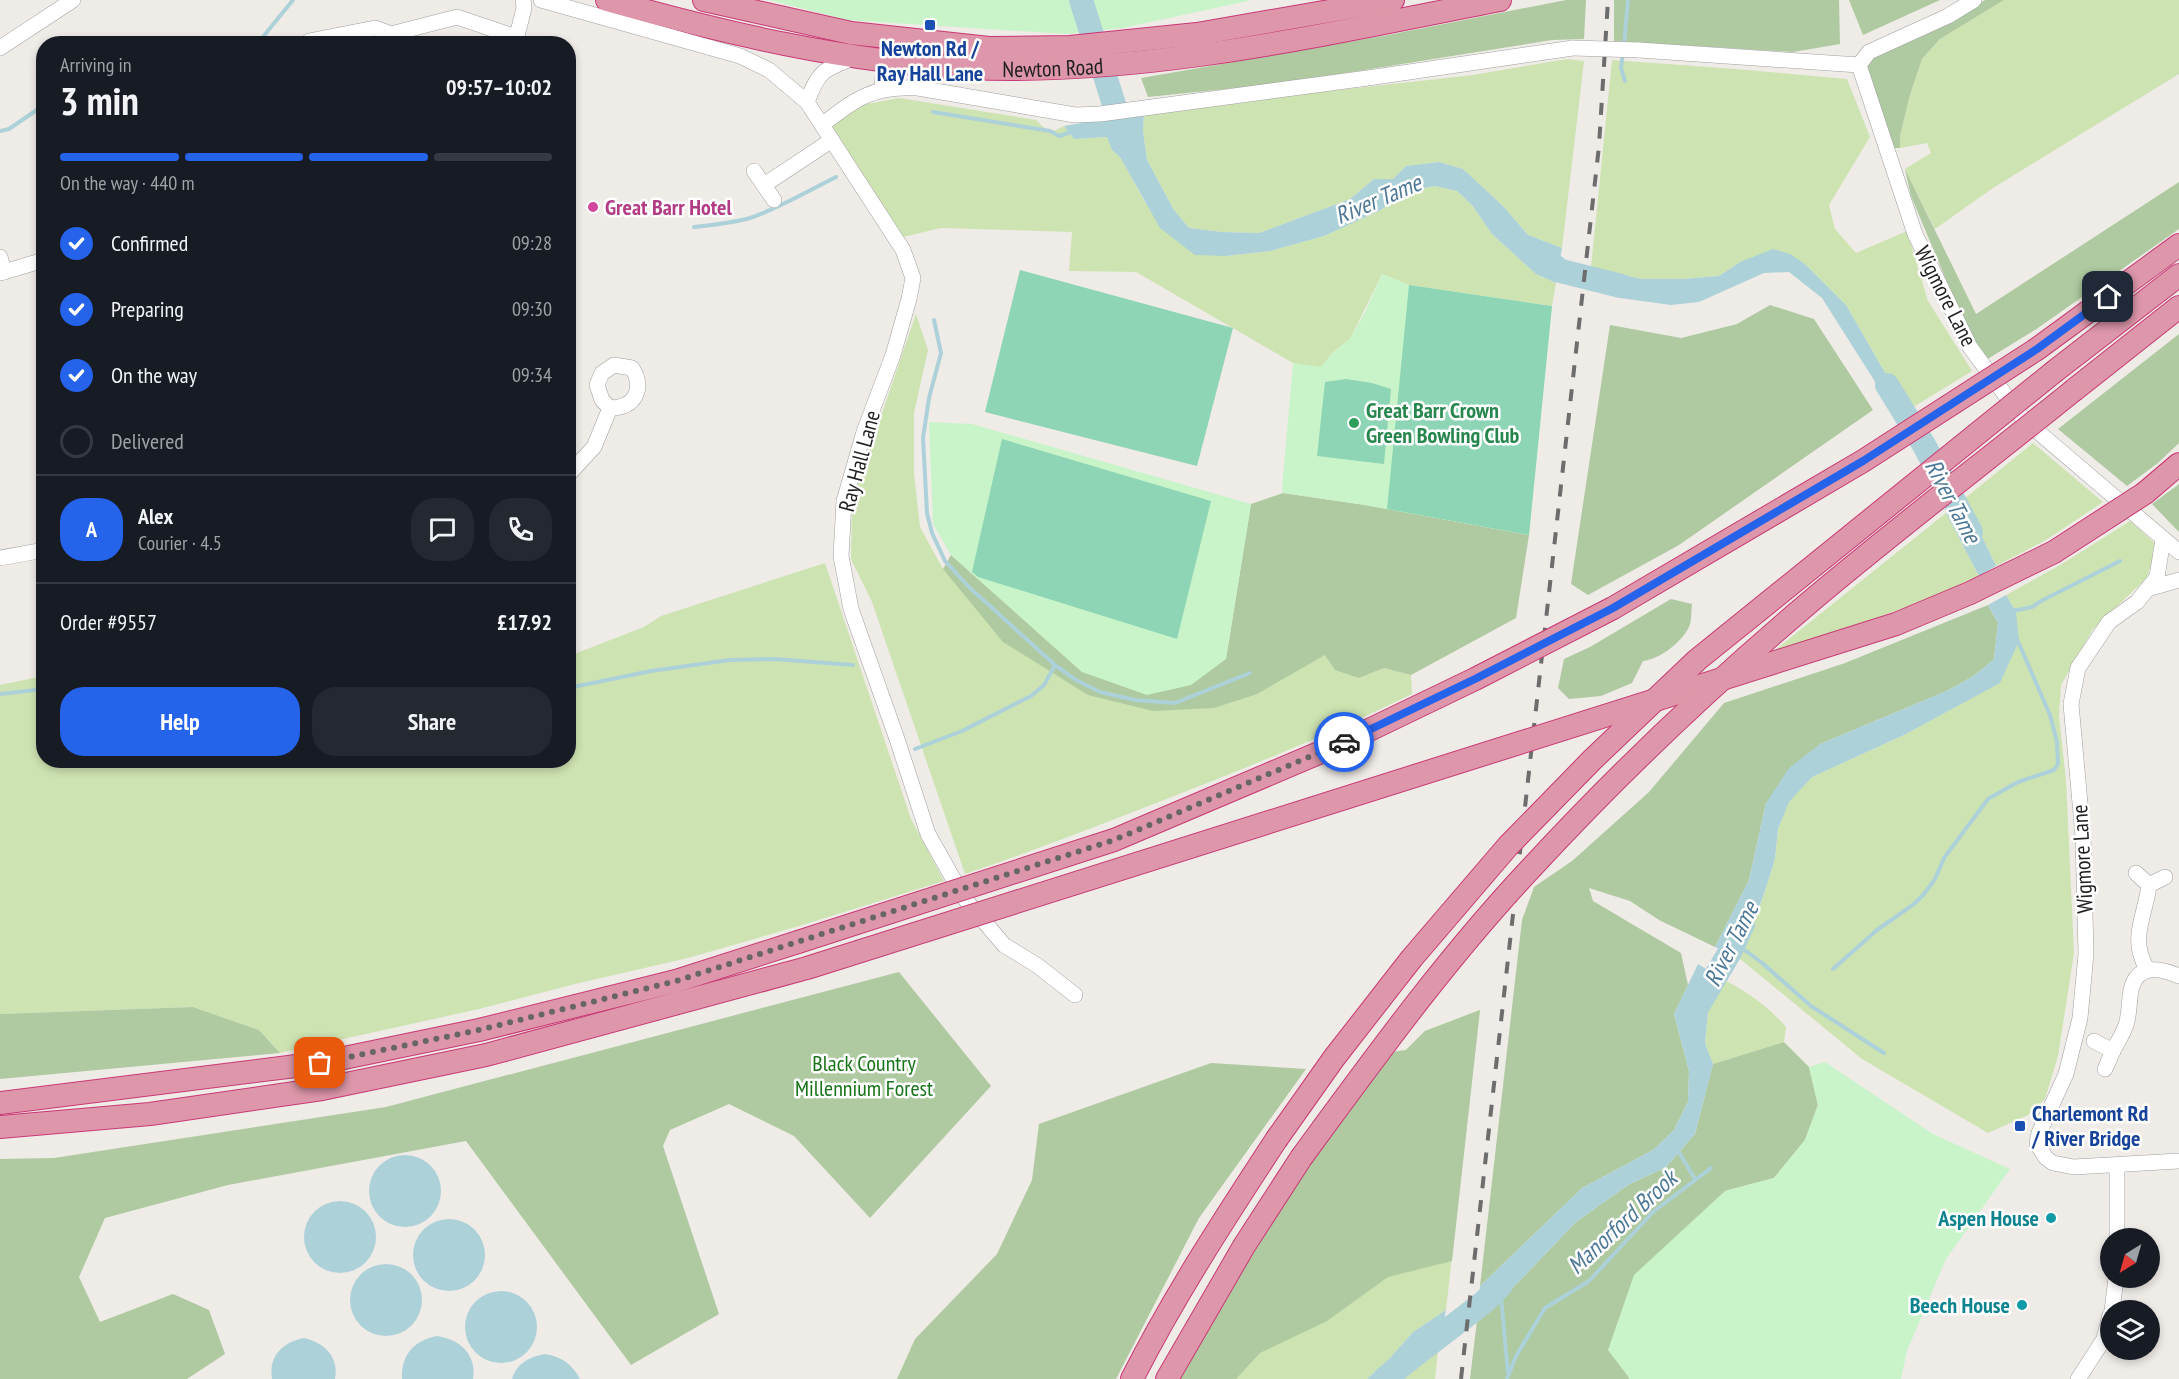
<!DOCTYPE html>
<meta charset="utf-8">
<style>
body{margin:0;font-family:"PT Sans Narrow",sans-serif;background:#242831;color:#f1f3f6;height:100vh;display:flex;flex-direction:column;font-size:22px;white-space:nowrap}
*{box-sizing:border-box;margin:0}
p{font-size:20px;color:#9ea1a6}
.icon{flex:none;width:33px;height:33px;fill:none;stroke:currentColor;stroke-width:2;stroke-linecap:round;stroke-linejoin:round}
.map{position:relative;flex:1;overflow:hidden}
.side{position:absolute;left:36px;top:36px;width:540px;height:732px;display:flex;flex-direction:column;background:#171b24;border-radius:24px;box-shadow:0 3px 9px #0003}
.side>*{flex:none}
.needle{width:39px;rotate:217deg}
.fabs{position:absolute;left:2100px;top:1228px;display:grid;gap:12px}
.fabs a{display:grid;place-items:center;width:60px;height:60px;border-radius:50%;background:#171b24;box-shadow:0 3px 9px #0003;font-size:30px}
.pin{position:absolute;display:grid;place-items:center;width:51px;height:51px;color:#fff;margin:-26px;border-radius:12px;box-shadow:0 3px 9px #0006}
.courier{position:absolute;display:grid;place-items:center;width:60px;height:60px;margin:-30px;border:4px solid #2563eb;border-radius:50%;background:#fff;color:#222;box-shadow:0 2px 8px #0007}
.overview em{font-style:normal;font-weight:700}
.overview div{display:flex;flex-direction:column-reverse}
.overview{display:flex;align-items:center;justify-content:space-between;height:102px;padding:0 24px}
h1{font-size:39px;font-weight:700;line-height:45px}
.bar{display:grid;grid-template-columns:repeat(4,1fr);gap:9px 6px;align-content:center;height:72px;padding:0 24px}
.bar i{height:8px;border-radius:4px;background:#363941}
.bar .selected{background:#2563eb}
.bar p{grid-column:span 4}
.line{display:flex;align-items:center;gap:15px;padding:0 24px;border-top:2px solid #363941}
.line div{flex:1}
.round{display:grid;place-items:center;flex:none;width:63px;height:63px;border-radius:24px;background:#242831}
ol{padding:0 24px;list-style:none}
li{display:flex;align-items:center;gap:18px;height:66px}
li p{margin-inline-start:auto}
li .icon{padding:6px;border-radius:50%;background:#2563eb;color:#fff;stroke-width:4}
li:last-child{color:#9ea1a6}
li i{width:33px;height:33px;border:3px solid #363941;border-radius:50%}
.button{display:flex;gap:12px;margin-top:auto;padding:12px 24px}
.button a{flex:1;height:69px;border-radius:24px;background:#2563eb;color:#fff;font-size:24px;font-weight:700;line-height:69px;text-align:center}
.button a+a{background:#242831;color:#f1f3f6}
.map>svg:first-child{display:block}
</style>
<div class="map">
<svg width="2179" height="1379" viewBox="0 0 2179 1379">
<rect width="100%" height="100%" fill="#efebe7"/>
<g fill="#cee3b2">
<path d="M2004 0H2179V74L1993 188 1935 229 1905 169 1931 153 1927 143 1900 148V136L1910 95 1922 59 1940 39Z"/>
<path d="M1567 59 1584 61 1562 248 1528 235 1504 207 1463 169 1439 162 1406 166 1393 179H1374L1350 199 1259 233 1222 232 1189 228 1174 210 1147 160 1143 131 1144 112 1473 75Z"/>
<path d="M1612 60 1736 69 1847 79 1870 137 1829 205 1835 229 1856 253 1907 231 1928 301 1972 371 1907 411 1846 305 1805 264 1740 262 1719 276 1684 279H1641L1591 267Z"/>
<path d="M899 98 1036 120 1050 133 1064 126 1074 139 1107 137 1112 150 1120 157 1146 204 1226 256 1270 251 1324 236 1379 211 1409 191 1435 186 1457 191 1472 205 1492 234 1536 274 1556 283 1552 306 1409 285 1382 274 1350 339 1332 353 1321 368 1293 363 1136 272 1069 271 1072 232 941 228 903 237 832 126 862 105Z"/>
<path d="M916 314 928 350 914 413V473L920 527 943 569 1304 665 1325 655 1359 678 1384 668 1411 675 1412 694C1333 733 1251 766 1169 798 1102 824 1034 851 965 874L872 602 851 559 852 501Z"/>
<path d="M2033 443 2103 502 2046 540 1996 566 1964 499Z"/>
<path d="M1946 513 1979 576 1936 597 1769 655Z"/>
<path d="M2130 521 2157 545 2147 578 2093 629 2061 685 2059 716 2066 780 2074 953 2058 1056 2045 1099 2028 1115 1988 1133 1862 1059 1739 958 1764 894 1775 859 1778 830 1788 802 1812 777 1904 735 1999 683 2016 612 2006 595 2062 564Z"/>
<path d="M825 563 911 819 944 881 796 927 688 958 575 984 479 1009 280 1053 259 1030 193 1007 0 1014V685L43 676 44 760H568L569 656 644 627 661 616Z"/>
<path d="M1726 981C1751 994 1767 1006 1786 1027L1784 1042 1713 1064 1705 1043 1708 1011Z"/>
<path d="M1480 1010 1446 1310 1413 1332 1390 1358 1367 1379H1177L1392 1052 1406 1050 1425 1031Z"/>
<path d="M1438 1351 1435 1379H1404Z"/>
</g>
<g fill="#afcaa0">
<path d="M1566 0H1586L1584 39 1552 40 1283 83 1148 97 1141 78 1388 35Z"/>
<path d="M1614 0H1839L1840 44 1793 52 1614 41Z"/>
<path d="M1849 0H1940L1863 35Z"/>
<path d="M1985 0H2004L1940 39 1922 59 1910 95 1900 136V148H1894L1866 66 1870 58 1964 13Z"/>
<path d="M1905 169 1976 314 2179 182V229L2035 330 1986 360 1967 330 1952 294 1911 196Z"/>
<path d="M1770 305 1814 319 1873 410 1679 545 1588 595 1571 584 1610 325 1681 338 1737 324Z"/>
<path d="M2179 334V443L2158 463 2127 486 2058 429Z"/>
<path d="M2179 484V532L2152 504Z"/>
<path d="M1283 493 1365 505 1529 535 1516 618 1411 675 1384 668 1359 678 1335 670 1325 655 1257 694 1214 708 1153 711 1088 695 1003 642 943 569 951 555 1082 672 1226 659 1251 504Z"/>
<path d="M1671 599 1692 604C1691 611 1692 621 1689 627 1681 643 1660 659 1643 661L1632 683 1601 696 1569 699 1558 688 1564 659 1590 647Z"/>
<path d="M1988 605 1998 623 1994 659 1975 675 1949 690 1820 744 1766 803 1749 880 1715 947 1659 920 1630 901 1589 888 1593 901 1681 953 1688 985 1674 1014 1689 1071 1688 1102 1674 1130 1653 1150 1582 1188 1480 1286 1522 920 1534 887 1572 861 1649 792 1724 703 1845 663Z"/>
<path d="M899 972 991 1086 870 1218 794 1136 729 1104 670 1130 663 1146 719 1314 631 1365 466 1141 228 1185 105 1218 79 1277 100 1322 173 1294 209 1310 225 1354 187 1379H0V1159L54 1158 386 1107Z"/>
<path d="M193 1007 259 1030 280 1053 0 1079V1014Z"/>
<path d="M1480 1010 1452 1261 1388 1277 1327 1321 1260 1353 1236 1379H1177L1206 1325 1302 1173 1392 1052 1406 1050 1425 1031Z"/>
<path d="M1784 1042 1809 1067 1818 1105 1805 1140 1774 1178 1725 1191 1628 1377 1630 1379H1470L1477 1320 1506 1295 1576 1222 1628 1185 1666 1167 1695 1134 1713 1064Z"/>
<path d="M1211 1063 1306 1069 1199 1218 1116 1379H897L915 1339 997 1254 1032 1180 1039 1124Z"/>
</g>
<g fill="#c9f4c9">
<path d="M769 0H1252L1123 28 1067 34 847 20Z"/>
<path d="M1382 274 1409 285 1552 306 1529 535 1365 505 1283 493 1282 488 1293 363 1321 367 1332 353 1350 339 1365 312Z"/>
<path d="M929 422 972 424 1251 504 1226 659 1191 685 1147 695 1082 672 951 555 933 524Z"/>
<path d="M1825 1062 1933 1134 2010 1169 1946 1259 1907 1351 1901 1379H1630L1608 1350 1634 1275 1725 1191 1774 1178 1805 1140 1818 1105 1809 1067Z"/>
</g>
<g fill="#8dd5b4">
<path d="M1020 270 1233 328 1197 466 985 412Z"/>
<path d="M1409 285 1552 306 1529 535 1387 509Z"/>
<path d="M1346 379 1372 383 1391 389 1384 464 1317 456 1325 382Z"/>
<path d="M1002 439 1211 501 1177 639 978 577 972 572Z"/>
</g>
<g fill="#acd1d8">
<path d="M1144 112 1143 131 1147 160 1174 210 1189 228 1222 232 1259 233 1350 199 1374 179H1393L1406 166 1439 162 1463 169 1504 207 1528 235 1562 248 1556 283 1536 274 1492 234 1472 205 1457 191 1435 186 1409 191 1379 211 1324 236 1270 251 1226 256 1195 255 1160 228 1120 157 1112 150 1107 137 1074 139 1064 126Z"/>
<path d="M1773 249 1790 254 1805 264 1846 305 1907 411 1898 418 1822 298 1789 272 1764 273 1699 302 1671 305 1620 298 1587 288 1591 267 1641 279H1684L1719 276 1740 262Z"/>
<path d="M1964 499 1996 566 1979 576 1946 513Z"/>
<path d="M2006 595 2016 612 2019 641 2000 683 1904 735 1812 777 1789 802 1778 829 1775 859 1764 894 1739 958 1715 947 1749 880 1766 803 1789 768 1820 744 1949 690 1975 675 1994 659 1998 623 1988 605Z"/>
<path d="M1698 964 1726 981 1708 1012 1705 1043 1713 1064 1695 1134 1666 1167 1628 1185 1576 1222 1506 1295 1477 1320 1480 1286 1582 1188 1653 1150 1674 1130 1688 1102 1689 1071 1674 1014Z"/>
<circle cx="405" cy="1191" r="36"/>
<circle cx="340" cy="1237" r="36"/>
<circle cx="449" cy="1255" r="36"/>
<circle cx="386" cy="1300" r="36"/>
<circle cx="501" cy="1327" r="36"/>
<path d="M1446 1310 1438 1351 1404 1379H1367L1390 1358 1413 1332Z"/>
<path d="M437 1336C459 1339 477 1354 473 1379H402C401 1355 413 1341 437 1336Z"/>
<path d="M304 1338C325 1343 339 1357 335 1379H272C268 1356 283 1342 304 1338Z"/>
<path d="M545 1354C562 1357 572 1364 580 1379H512C517 1363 529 1357 545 1354Z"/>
</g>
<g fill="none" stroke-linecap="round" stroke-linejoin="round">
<g stroke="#acd1d8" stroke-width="4">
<path d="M255 44 262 38 293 0"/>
<path d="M1624 45 1628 0"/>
<path d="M1623 52 1621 68 1625 81"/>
<path d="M44 91V94"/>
<path d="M933 112 1050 131 1059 136 1068 133"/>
<path d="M0 131 9 129 44 105"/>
<path d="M694 227C713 225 732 223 750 218 780 208 808 191 836 177"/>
<path d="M2013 611 2032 607 2041 601 2120 561"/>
<path d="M1055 665 1076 680 1100 692 1135 700 1175 703 1250 673"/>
<path d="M568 688 651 671 730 660 774 659 853 665"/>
<path d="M0 694 44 689"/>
<path d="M915 749 962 731 1031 696 1044 685 1055 665 969 587 945 561 932 533 927 513 923 438 929 398 941 353 934 320"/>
<path d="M1743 949 1761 962 1811 1006 1884 1053"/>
<path d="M1833 969 1877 930 1914 904 1924 894 1935 879 1944 858 1988 799 2018 782 2054 770 2058 764 2057 742 2050 715 2017 639"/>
<path d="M1677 1149 1695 1179"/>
<path d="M1501 1297 1508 1373"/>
<path d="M1507 1379 1516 1356 1545 1308 1589 1281 1653 1212 1711 1168"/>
</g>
<g stroke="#acd1d8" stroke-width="24">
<path d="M1081 0 1124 136"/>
<path d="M1533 250 1561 271 1621 286"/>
<path d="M1887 385 1924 445 1971 532"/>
<path d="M1699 1004 1730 952 1743 924"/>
<path d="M1384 1379 1484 1302 1501 1285"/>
</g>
<defs>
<g id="minor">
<path d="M541 0 740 56 769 70 807 102 903 250 913 278 909 299 893 355 864 432 844 501 841 556 851 609 897 739 928 834 964 898 1004 945 1038 966 1075 995"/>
<path d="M1974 0 1948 16 1869 52 1859 65 1915 234 1970 347 2023 419 2179 552"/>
<path d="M309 41 375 28 391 34 457 17 516 37"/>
<path d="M515 44 524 8 523 0"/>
<path d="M0 48 73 0"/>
<path d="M1639 50 1859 65"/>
<path d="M882 90 884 60"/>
<path d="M807 102C819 69 825 69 856 57"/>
<path d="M822 125C856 98 873 86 918 88L1075 115 1100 114 1375 77 1573 48"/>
<path d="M754 171 774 200"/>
<path d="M764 185 832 140"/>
<path d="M0 257 4 272"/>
<path d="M0 273 44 260"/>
<path d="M614 365 632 368C645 389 635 408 610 408L602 400 597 385 602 373Z"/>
<path d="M568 475 594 447 610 408"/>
<path d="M2163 539 2157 577 2137 602 2109 622 2078 668 2071 704 2083 836 2086 954 2080 1018 2066 1074 2039 1133 2037 1144 2046 1158 2053 1163 2074 1167 2179 1161"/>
<path d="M0 558 44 550"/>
<path d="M2151 588 2179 580"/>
<path d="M2136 873 2149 885"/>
<path d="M2147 969C2129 938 2145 918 2149 885L2165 877"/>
<path d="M2094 1041 2113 1051C2117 1043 2123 1034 2126 1025 2129 1016 2129 1006 2130 997 2133 965 2155 966 2179 976"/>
<path d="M2105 1069 2113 1051"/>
<path d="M2117 1239V1166"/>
<path d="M2112 1311 2116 1278"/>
<path d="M2078 1379 2104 1339 2110 1315"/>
</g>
<g id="highway">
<path id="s1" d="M607 0C724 33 846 62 968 68 1146 76 1326 34 1500 0"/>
<path d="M704 0 851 33 989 48 1070 47 1197 34 1393 0"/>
<path d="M2037 349 2179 245"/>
<path d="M2055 371 2179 275"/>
<path d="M2074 390 2179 307"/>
<path d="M2145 493 2179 464"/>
<path d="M0 1103 320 1063 479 1030 676 981 798 942"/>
<path d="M0 1127 150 1114 322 1089 486 1055 807 968"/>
<path d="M1132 1379C1174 1296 1225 1218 1276 1140"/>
<path d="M1167 1379 1244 1246 1301 1158"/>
</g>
</defs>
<use href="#minor" stroke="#a0a0a0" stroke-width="16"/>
<use href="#highway" stroke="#c83875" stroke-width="24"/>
<use href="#minor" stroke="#fff" stroke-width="15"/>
<use href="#highway" stroke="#de97aa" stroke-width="22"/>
<path stroke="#6d6d6d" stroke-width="4" stroke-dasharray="12 12" stroke-linecap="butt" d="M1461 1379 1599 146 1608 0"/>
<defs>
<path id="minor-bridge" d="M1573 48 1639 50"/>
<g id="highway-bridge">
<path d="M798 942 1114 840 1340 744 1475 679 1613 608 1863 461 2037 349"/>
<path d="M807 968 1896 624 1970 593 2054 552 2145 493"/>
<path d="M1276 1140 1334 1058 1412 958 1508 846 1592 760 1697 660 2055 371"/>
<path d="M1301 1158C1375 1057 1448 956 1534 865 1618 774 1710 687 1804 607 1892 532 1985 462 2074 390"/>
</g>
</defs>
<use href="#minor-bridge" stroke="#a0a0a0" stroke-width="16" stroke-linecap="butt"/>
<use href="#highway-bridge" stroke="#c83875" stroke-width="24" stroke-linecap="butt"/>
<use href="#minor-bridge" stroke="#fff" stroke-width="15"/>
<use href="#highway-bridge" stroke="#de97aa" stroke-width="22"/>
</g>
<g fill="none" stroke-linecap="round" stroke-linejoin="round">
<path stroke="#686665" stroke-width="6" stroke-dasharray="0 10.8" d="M320 1063 479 1030 676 981 1114 840 1344 742"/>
<path stroke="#2563eb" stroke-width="8" d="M1344 742 1475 679 1613 608 1863 461 2037 349 2108 297"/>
</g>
<g fill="#1a4fb4" stroke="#fff" stroke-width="2">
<rect x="924" y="19" width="12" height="12" rx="3"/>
<rect x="2014" y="1120" width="12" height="12" rx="3"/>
</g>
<circle fill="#d1479c" stroke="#fff" stroke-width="2" cx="593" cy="207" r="6"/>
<circle fill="#2e9e5b" stroke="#fff" stroke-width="2" cx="1354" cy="423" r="6"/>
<g fill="#0f9aa8" stroke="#fff" stroke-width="2">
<circle cx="2051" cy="1218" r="6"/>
<circle cx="2022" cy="1305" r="6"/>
</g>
<g text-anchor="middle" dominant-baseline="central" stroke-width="5" stroke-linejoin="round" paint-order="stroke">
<g font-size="22" font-weight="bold" fill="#164399" stroke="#fff">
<text x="930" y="48">Newton Rd /<tspan x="930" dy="25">Ray Hall Lane</tspan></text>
<text x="2032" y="1113" text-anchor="start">Charlemont Rd<tspan x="2032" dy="25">/ River Bridge</tspan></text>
</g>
<g font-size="22" fill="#1f1f1f" stroke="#fff">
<text stroke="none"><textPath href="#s1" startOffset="453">Newton Road</textPath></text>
<text transform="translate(1946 296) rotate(63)">Wigmore Lane</text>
<text transform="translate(859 461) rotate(-75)">Ray Hall Lane</text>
<text transform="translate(2082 859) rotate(-93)">Wigmore Lane</text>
</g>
<g font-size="22" font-weight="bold" fill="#b23c85" stroke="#fff" text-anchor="start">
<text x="605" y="207">Great Barr Hotel</text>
</g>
<g font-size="22" font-weight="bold" fill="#27864d" stroke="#fff" text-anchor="start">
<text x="1366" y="410">Great Barr Crown<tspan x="1366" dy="25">Green Bowling Club</tspan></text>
</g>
<g font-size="22" fill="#177318" stroke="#fff">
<text x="864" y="1063">Black Country<tspan x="864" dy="25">Millennium Forest</tspan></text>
</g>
<g font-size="22" font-weight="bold" fill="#0d838f" stroke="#fff" text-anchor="end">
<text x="2039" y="1218">Aspen House</text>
<text x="2010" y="1305">Beech House</text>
</g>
<g font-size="24" font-style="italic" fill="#4e7896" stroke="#fff">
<text transform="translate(1378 199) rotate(-23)">River Tame</text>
<text transform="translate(1953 501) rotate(62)">River Tame</text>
<text transform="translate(1731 944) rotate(-63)">River Tame</text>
<text transform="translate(1622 1222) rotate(-43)">Manorford Brook</text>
</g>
</g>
</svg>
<div class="fabs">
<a><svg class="needle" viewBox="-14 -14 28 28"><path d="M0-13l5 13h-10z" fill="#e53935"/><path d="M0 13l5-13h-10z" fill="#9ea1a6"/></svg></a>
<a><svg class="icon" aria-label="layers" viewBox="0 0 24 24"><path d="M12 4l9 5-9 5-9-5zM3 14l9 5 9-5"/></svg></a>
</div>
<div class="pin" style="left:320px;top:1063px;background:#ea580c"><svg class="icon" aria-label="bag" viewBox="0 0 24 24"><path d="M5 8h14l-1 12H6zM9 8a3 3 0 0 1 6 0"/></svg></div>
<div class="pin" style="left:2108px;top:297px;background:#1f2937"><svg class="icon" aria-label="home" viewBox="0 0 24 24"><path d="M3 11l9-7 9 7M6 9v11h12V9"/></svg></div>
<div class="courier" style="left:1344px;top:742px"><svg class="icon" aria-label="car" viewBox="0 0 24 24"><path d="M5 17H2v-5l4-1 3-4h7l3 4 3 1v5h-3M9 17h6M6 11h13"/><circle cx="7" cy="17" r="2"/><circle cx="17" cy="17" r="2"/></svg></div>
<section class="side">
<div class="overview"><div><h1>3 min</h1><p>Arriving in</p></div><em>09:57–10:02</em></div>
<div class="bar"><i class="selected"></i><i class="selected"></i><i class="selected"></i><i></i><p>On the way · 440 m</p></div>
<ol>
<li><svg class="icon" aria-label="check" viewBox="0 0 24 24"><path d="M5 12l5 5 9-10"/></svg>Confirmed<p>09:28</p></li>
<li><svg class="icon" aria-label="check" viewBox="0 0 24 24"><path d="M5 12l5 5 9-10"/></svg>Preparing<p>09:30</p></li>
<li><svg class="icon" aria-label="check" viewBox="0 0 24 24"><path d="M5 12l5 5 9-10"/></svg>On the way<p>09:34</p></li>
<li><i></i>Delivered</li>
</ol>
<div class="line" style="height:108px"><b class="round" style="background:#2563eb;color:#fff">A</b><div><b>Alex</b><p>Courier · 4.5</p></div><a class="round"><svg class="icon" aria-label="chat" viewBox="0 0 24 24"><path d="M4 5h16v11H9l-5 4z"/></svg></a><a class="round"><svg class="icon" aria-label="phone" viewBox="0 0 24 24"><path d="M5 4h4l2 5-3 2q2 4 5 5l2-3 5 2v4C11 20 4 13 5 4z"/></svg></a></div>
<div class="line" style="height:78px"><div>Order #9557</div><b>£17.92</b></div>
<div class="button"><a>Help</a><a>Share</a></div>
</section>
</div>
